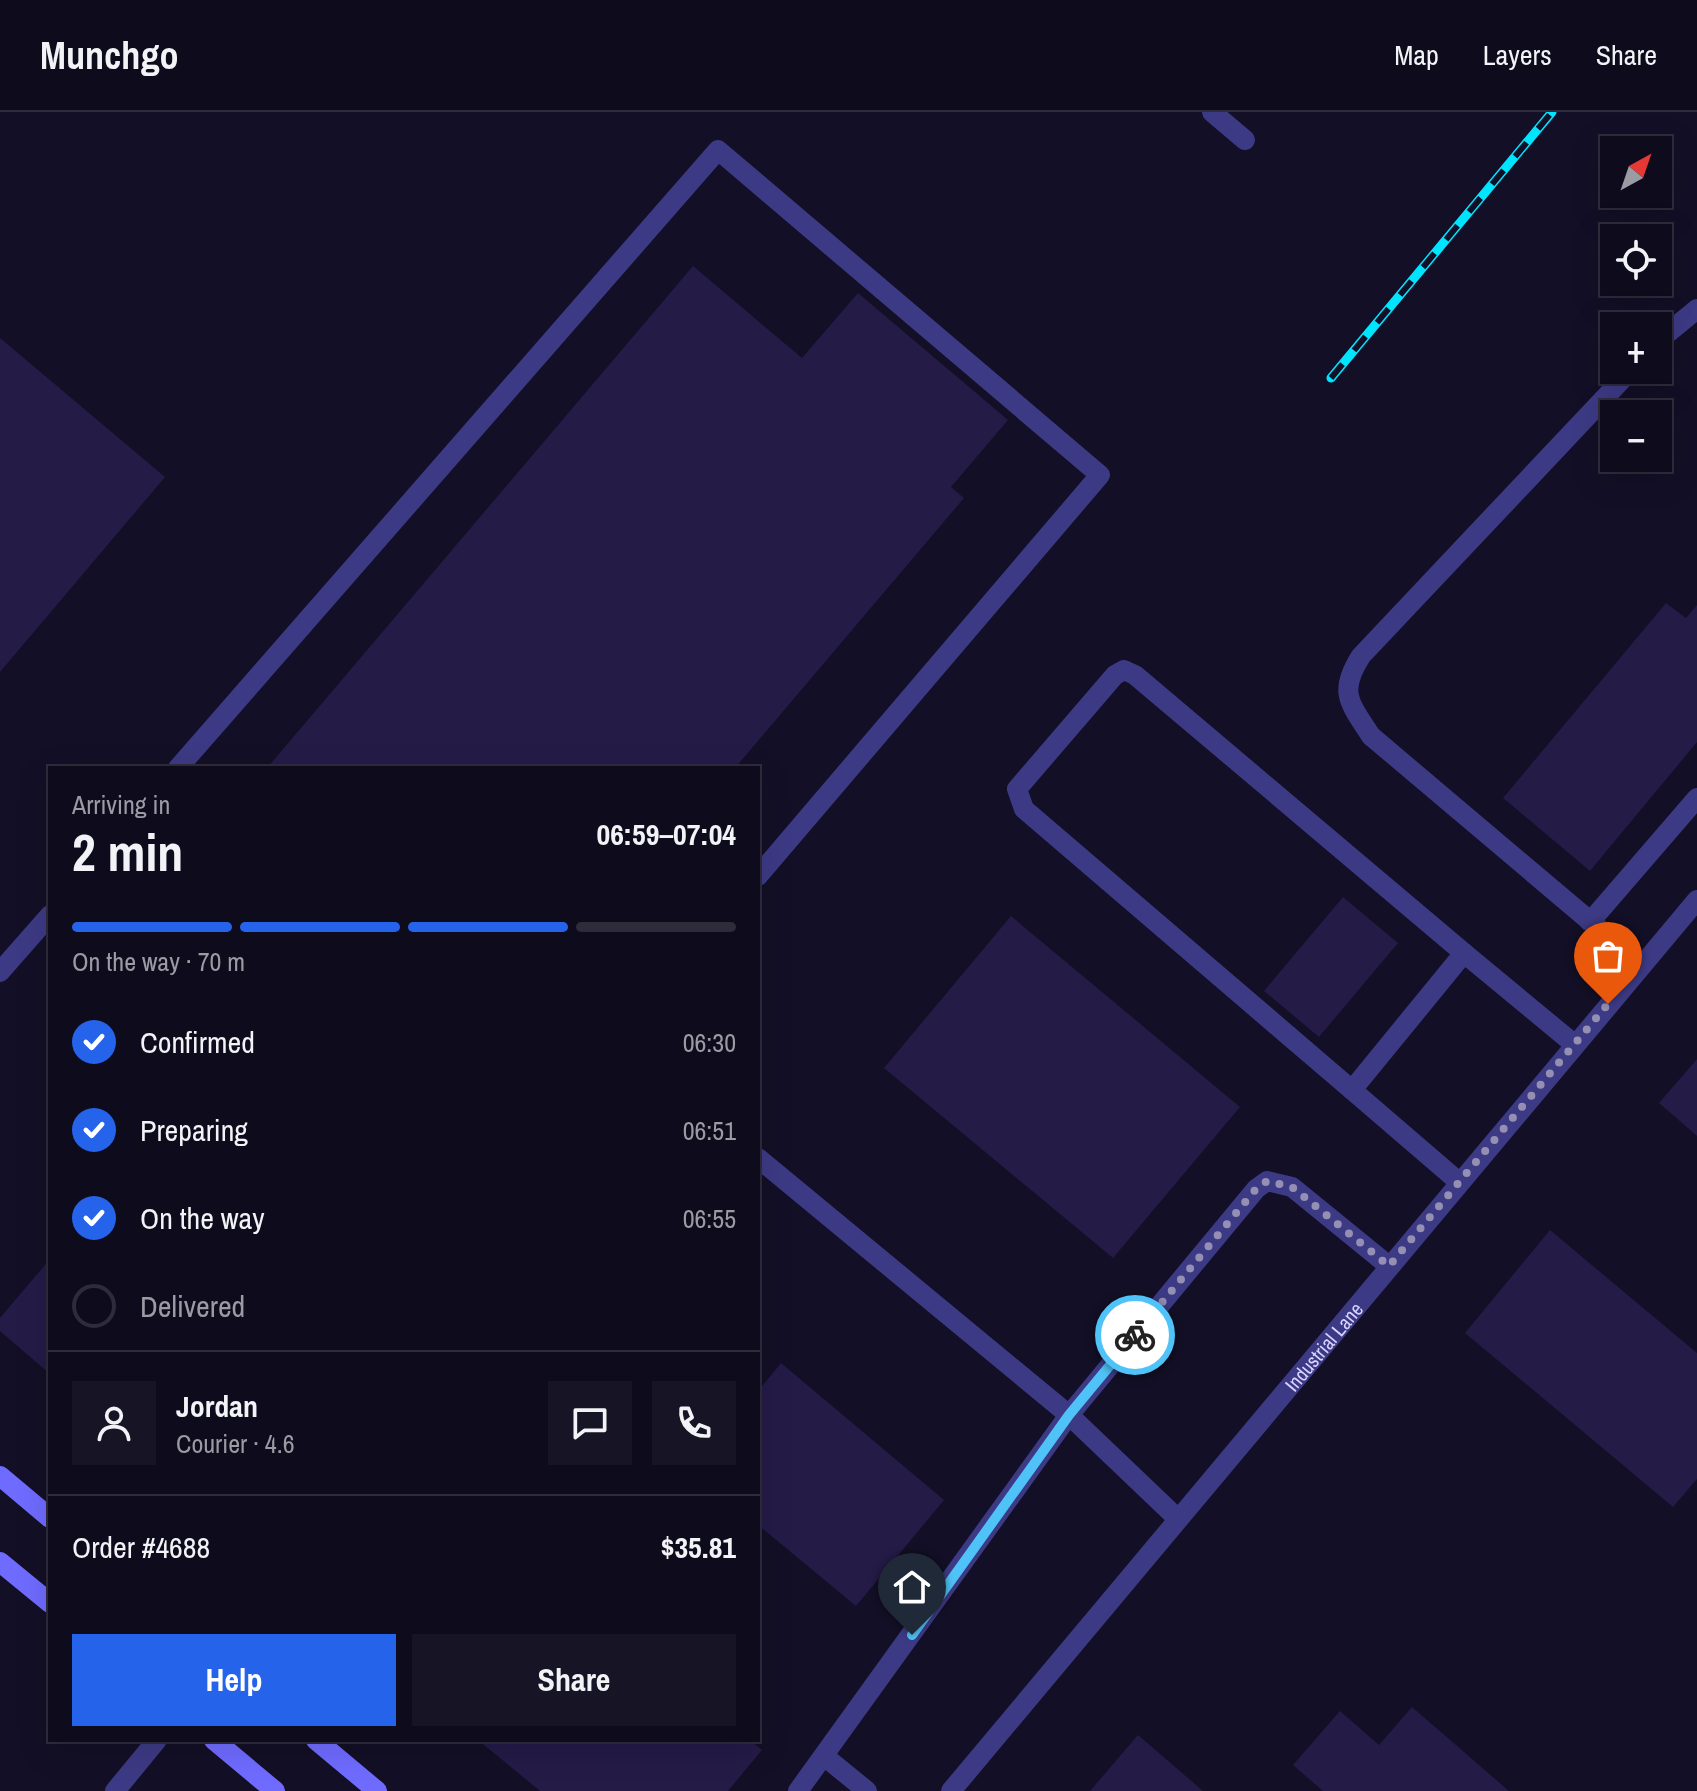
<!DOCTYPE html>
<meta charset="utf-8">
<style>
body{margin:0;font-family:"Archivo Narrow",sans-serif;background:#171425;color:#f1f3f6;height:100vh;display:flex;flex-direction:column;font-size:30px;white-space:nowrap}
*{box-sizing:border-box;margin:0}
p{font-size:26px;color:#9b9ba3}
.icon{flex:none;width:44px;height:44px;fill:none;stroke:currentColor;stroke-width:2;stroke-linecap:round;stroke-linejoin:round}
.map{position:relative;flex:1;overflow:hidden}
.sheet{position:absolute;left:48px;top:654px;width:712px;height:976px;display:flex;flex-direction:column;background:#0e0b1c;border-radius:0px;box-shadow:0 8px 32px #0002,0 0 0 2px #2e2b3b}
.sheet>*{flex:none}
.needle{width:52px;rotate:40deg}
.controls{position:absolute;left:1600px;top:24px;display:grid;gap:16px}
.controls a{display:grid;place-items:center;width:72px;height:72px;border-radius:0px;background:#0e0b1c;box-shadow:0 8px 32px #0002,0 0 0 2px #2e2b3b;font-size:40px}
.pin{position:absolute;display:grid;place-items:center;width:68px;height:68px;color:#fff;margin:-82px -34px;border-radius:50% 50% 50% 0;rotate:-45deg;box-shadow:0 0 8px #0007}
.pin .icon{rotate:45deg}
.courier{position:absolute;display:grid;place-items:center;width:80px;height:80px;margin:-40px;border:6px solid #4fc3f7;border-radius:50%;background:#fff;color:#222;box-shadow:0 2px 10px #0007}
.head em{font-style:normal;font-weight:700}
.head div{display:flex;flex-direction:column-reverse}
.head{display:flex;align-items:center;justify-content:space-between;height:136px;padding:0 24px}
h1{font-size:52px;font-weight:700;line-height:60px}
.bar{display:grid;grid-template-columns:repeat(4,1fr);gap:12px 8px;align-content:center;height:96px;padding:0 24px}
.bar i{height:10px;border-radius:6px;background:#2e2b3b}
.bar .selected{background:#2563eb}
.bar p{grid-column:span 4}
.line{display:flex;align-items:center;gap:20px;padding:0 24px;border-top:2px solid #2e2b3b}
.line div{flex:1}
.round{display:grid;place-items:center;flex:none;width:84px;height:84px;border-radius:0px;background:#171425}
ol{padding:0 24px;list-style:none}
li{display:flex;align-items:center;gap:24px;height:88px}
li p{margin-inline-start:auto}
li .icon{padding:8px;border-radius:50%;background:#2563eb;color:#fff;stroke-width:4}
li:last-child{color:#9b9ba3}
li i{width:44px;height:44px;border:4px solid #2e2b3b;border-radius:50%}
.button{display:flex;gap:16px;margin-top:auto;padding:16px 24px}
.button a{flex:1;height:92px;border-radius:0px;background:#2563eb;color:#fff;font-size:32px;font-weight:700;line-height:92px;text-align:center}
.button a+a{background:#171425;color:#f1f3f6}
header{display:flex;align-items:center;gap:48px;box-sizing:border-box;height:112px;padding:0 40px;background:#0e0b1c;border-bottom:2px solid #2e2b3b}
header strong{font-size:38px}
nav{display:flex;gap:44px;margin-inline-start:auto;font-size:28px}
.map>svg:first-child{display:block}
</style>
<header>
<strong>Munchgo</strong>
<nav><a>Map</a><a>Layers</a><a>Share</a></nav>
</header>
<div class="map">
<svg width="1697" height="1679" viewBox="0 0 1697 1679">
<rect width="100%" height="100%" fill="#130f26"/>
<g fill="#241b47">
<path d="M693 154 802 246 858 181 1008 308 951 375 964 386 735 656H267Z"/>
<path d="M0 226 165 365 0 560Z"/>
<path d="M1666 491 1686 506 1697 493V630L1590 759 1503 686Z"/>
<path d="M1343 785 1398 831 1319 925 1264 879Z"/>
<path d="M1011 804 1240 995 1113 1146 884 956Z"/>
<path d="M1697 947V1024L1659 991Z"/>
<path d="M1550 1118 1697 1241V1367L1673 1395 1465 1221Z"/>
<path d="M50 1147V1262L0 1219V1206Z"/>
<path d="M781 1251 944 1388 856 1494 758 1413V1279Z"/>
<path d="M1412 1595 1509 1679H1323L1293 1653 1340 1599 1379 1633Z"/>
<path d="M1138 1623 1203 1679H1090Z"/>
<path d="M478 1628H749L762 1638 728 1679H540Z"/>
</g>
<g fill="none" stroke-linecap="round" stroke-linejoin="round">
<g stroke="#3d3a85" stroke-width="20">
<path d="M1212 0 1245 28"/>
<path d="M1658 229 1697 197"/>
<path d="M1631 258 1361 544C1338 580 1349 590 1371 624L1642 853"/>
<path d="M178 656 718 38 1100 363 758 764"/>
<path d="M1590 810 1697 686"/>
<path d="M0 860 50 803"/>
<path d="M1352 978 1024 697 1017 677 1115 563 1124 558 1135 563 1464 841"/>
<path d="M758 1046 1069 1303 1178 1407"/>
<path d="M1459 1070 1352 978 1464 841 1574 932"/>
<path d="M824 1644 867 1679"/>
<path d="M115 1679 157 1628"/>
<path d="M798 1679 1069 1303 1256 1077 1267 1069 1292 1075 1389 1154"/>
</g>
<path stroke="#3d3a85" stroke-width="20" id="s1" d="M951 1679 1697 788"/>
<g stroke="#6f6bff" stroke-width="20">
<path d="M0 1364 50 1406"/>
<path d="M0 1450 50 1491"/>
<path d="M214 1628 275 1679"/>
<path d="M316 1628 377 1679"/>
</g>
<defs>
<path id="rail" d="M1331 266 1552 0"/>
</defs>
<use href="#rail" stroke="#00e5ff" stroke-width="9"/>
<use href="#rail" stroke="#130f26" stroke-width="6" stroke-dasharray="18" stroke-linecap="butt"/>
</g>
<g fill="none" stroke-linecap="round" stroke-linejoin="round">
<path stroke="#948fb3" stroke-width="8" stroke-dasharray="0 14.4" d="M1135 1223 1256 1077 1267 1069 1292 1075 1389 1154 1608 892"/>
<path stroke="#4fc3f7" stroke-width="10" d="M912 1523 1069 1303 1135 1223"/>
</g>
<g text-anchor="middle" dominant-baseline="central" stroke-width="7" stroke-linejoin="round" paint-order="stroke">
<g font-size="20" fill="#d9d4ff" stroke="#130f26">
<text stroke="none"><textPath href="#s1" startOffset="580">Industrial Lane</textPath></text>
</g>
</g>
</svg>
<div class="controls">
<a><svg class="needle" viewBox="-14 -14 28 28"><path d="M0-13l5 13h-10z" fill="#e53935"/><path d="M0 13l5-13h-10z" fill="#9b9ba3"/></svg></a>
<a><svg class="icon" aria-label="locate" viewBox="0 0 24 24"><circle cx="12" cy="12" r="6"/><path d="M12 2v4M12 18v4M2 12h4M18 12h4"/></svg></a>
<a>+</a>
<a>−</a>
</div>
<div class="pin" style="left:1608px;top:892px;background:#ea580c"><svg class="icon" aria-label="bag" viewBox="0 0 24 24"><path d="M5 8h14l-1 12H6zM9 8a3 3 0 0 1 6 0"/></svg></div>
<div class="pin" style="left:912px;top:1523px;background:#1f2937"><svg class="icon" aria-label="home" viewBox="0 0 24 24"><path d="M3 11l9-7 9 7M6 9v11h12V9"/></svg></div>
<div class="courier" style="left:1135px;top:1223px"><svg class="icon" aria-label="bike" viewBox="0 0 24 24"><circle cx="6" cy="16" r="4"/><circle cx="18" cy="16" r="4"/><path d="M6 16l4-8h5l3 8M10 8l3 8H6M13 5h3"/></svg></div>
<section class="sheet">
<div class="head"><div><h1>2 min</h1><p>Arriving in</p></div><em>06:59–07:04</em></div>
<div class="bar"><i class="selected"></i><i class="selected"></i><i class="selected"></i><i></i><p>On the way · 70 m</p></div>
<ol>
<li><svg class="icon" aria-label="check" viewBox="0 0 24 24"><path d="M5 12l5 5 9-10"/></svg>Confirmed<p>06:30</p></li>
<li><svg class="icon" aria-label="check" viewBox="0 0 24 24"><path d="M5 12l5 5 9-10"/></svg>Preparing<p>06:51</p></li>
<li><svg class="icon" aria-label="check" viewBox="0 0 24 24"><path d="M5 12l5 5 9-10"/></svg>On the way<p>06:55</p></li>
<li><i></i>Delivered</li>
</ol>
<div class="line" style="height:144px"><a class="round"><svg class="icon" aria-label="person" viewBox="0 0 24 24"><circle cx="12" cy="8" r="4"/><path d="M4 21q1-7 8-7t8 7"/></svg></a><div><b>Jordan</b><p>Courier · 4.6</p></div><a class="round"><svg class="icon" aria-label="chat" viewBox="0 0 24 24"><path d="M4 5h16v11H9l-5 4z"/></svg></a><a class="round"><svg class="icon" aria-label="phone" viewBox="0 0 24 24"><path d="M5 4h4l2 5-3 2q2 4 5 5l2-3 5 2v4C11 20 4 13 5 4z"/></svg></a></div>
<div class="line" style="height:104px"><div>Order #4688</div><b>$35.81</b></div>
<div class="button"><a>Help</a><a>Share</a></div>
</section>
</div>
